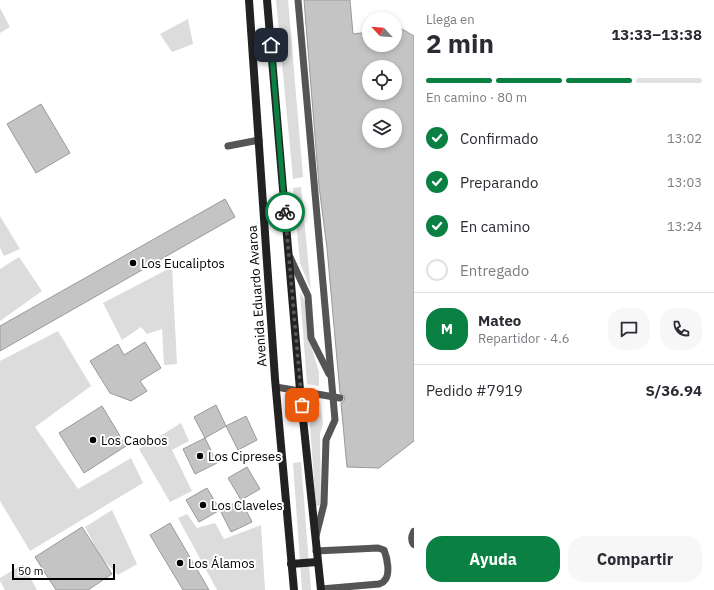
<!DOCTYPE html>
<html lang="es">
<meta charset="utf-8">
<style>
body{margin:0;font-family:"IBM Plex Sans",sans-serif;background:#f7f7f7;color:#2b2b33;height:100vh;display:flex;flex-direction:column;font-size:15px;white-space:nowrap}
*{box-sizing:border-box;margin:0}
p{font-size:13px;color:#7c7c81}
.icon{flex:none;width:22px;height:22px;fill:none;stroke:currentColor;stroke-width:2;stroke-linecap:round;stroke-linejoin:round}
.map{position:relative;flex:1;overflow:hidden}
.panel{display:flex;flex-direction:column;background:#fff;width:300px}
.panel>*{flex:none}
.needle{width:26px;rotate:296deg}
.fabs{position:absolute;left:362px;top:12px;display:grid;gap:8px}
.fabs a{display:grid;place-items:center;width:40px;height:40px;border-radius:50%;background:#fff;box-shadow:0 2px 6px #0003;font-size:20px}
.scale{position:absolute;left:12px;bottom:10px;width:103px;box-sizing:border-box;padding-left:4px;border:2px solid #000;border-top:0;font-size:11px;line-height:14px;white-space:nowrap;color:#000;-webkit-text-stroke:3px #fff;paint-order:stroke}
.pin{position:absolute;display:grid;place-items:center;width:34px;height:34px;color:#fff;margin:-17px;border-radius:8px;box-shadow:0 2px 6px #0006}
.courier{position:absolute;display:grid;place-items:center;width:40px;height:40px;margin:-20px;border:3px solid #0b8043;border-radius:50%;background:#fff;color:#222;box-shadow:0 1px 5px #0007}
.head em{font-style:normal;font-weight:700}
.head div{display:flex;flex-direction:column-reverse}
.head{display:flex;align-items:center;justify-content:space-between;height:68px;padding:0 12px}
h1{font-size:26px;font-weight:700;line-height:30px}
.bar{display:grid;grid-template-columns:repeat(4,1fr);gap:6px 4px;align-content:center;height:48px;padding:0 12px}
.bar i{height:5px;border-radius:3px;background:#e1e1e2}
.bar .current{background:#0b8043}
.bar p{grid-column:span 4}
.line{display:flex;align-items:center;gap:10px;padding:0 12px;border-top:1px solid #e1e1e2}
.line div{flex:1}
.round{display:grid;place-items:center;flex:none;width:42px;height:42px;border-radius:16px;background:#f7f7f7}
ol{padding:0 12px;list-style:none}
li{display:flex;align-items:center;gap:12px;height:44px}
li p{margin-inline-start:auto}
li .icon{padding:4px;border-radius:50%;background:#0b8043;color:#fff;stroke-width:4}
li:last-child{color:#7c7c81}
li i{width:22px;height:22px;border:2px solid #e1e1e2;border-radius:50%}
.primary-button{display:flex;gap:8px;margin-top:auto;padding:8px 12px}
.primary-button a{flex:1;height:46px;border-radius:16px;background:#0b8043;color:#fff;font-size:16px;font-weight:700;line-height:46px;text-align:center}
.primary-button a+a{background:#f7f7f7;color:#2b2b33}
main{display:flex;flex:1;min-height:0}
.map>svg:first-child{display:block}
</style>
<main>
<div class="map">
<svg width="414" height="590" viewBox="0 0 414 590">
<rect width="100%" height="100%" fill="#fff"/>
<g fill="#dcdcdc">
<path d="M276 0H288L303 177 293 179Z"/>
<path d="M0 8 10 27 0 33Z"/>
<path d="M188 19 193 44 172 52 160 34Z"/>
<path d="M301 187 311 290 300 263 293 188Z"/>
<path d="M0 216 20 249 4 256 0 248Z"/>
<path d="M19 257 42 291 0 321V269Z"/>
<path d="M172 267 177 364 164 365 162 329 147 334 141 327 122 340 103 303Z"/>
<path d="M300 293 302 295 305 302 308 336 319 372V386L307 384Z"/>
<path d="M58 331 91 386 35 427 78 489 131 458 143 483 30 551 0 501V361Z"/>
<path d="M308 399 320 402 323 424 320 434 321 504 319 506H316Z"/>
<path d="M181 423 189 441 172 450 192 491 170 502 139 449Z"/>
<path d="M301 462 311 590H302L293 463Z"/>
<path d="M112 510 137 564 118 575 101 558 85 527Z"/>
<path d="M187 514 197 528 215 523 224 539 261 525 265 590H217L178 518Z"/>
<path d="M23 564 37 590H5L0 581V578Z"/>
</g>
<g fill="#c4c4c4" stroke="#999" fill-rule="evenodd">
<path d="M304 0H350L353 34 369 32V45H395V25L414 36V441L379 468 347 467 341 403 344 401 345 397 340 393 327 248 319 186ZM369 67H395V93H369ZM369 115H395V141H369Z"/>
<path d="M41 104 70 153 36 173 7 124Z"/>
<path d="M225 199 235 217 0 351V326Z"/>
<path d="M145 342 161 368 140 381 147 391 131 401 110 393 90 361 118 344 124 355Z"/>
<path d="M216 405 226 426 205 438 194 417Z"/>
<path d="M102 406 126 446 84 473 59 433Z"/>
<path d="M246 416 257 440 238 450 226 426Z"/>
<path d="M205 438 217 463 195 474 183 449Z"/>
<path d="M247 467 260 489 241 500 228 478Z"/>
<path d="M207 488 220 510 199 522 186 500Z"/>
<path d="M241 500 252 522 231 532 220 510Z"/>
<path d="M170 523 209 590H183L150 535Z"/>
<path d="M82 527 112 574 88 590H56L35 557Z"/>
</g>
<g fill="none" stroke-linecap="round" stroke-linejoin="round">
<g stroke="#555" stroke-width="7">
<path d="M298 0 335 420 326 440 324 504 316 536"/>
<path d="M228 146 259 140"/>
<path d="M290 257 308 296 311 338 329 374"/>
<path d="M276 387 340 398"/>
<path d="M316 551 378 548 384 550C387 557 391 575 384 581 383 583 381 583 379 584L321 589"/>
</g>
<path stroke="#555" stroke-width="8" d="M414 532C412 536 411 540 414 544"/>
<g stroke="#222" stroke-width="8">
<path d="M249 0 275 379 294 590"/>
<path d="M267 0 300 390 321 590"/>
<path d="M291 564 317 562"/>
</g>
</g>
<g fill="none" stroke-linecap="round" stroke-linejoin="round">
<path stroke="#595959" stroke-width="4" stroke-dasharray="0 7.2" d="M285 212 302 405"/>
<path stroke="#0b8043" stroke-width="5" d="M271 45 285 212"/>
</g>
<g fill="#000" stroke="#fff" stroke-width="1.5">
<circle cx="133" cy="263" r="4"/>
<circle cx="93" cy="440" r="4"/>
<circle cx="200" cy="456" r="4"/>
<circle cx="203" cy="505" r="4"/>
<circle cx="180" cy="563" r="4"/>
</g>
<g text-anchor="middle" dominant-baseline="central" stroke-width="4" stroke-linejoin="round" paint-order="stroke">
<g font-size="13" fill="#000" stroke="#fff" text-anchor="start">
<text x="141" y="263">Los Eucaliptos</text>
<text x="101" y="440">Los Caobos</text>
<text x="208" y="456">Los Cipreses</text>
<text x="211" y="505">Los Claveles</text>
<text x="188" y="563">Los Álamos</text>
</g>
<g font-size="13" fill="#000" stroke="#fff">
<text transform="translate(257 296) rotate(-94)">Avenida Eduardo Avaroa</text>
</g>
</g>
</svg>
<div class="fabs">
<a><svg class="needle" viewBox="-14 -14 28 28"><path d="M0-13l5 13h-10z" fill="#e53935"/><path d="M0 13l5-13h-10z" fill="#7c7c81"/></svg></a>
<a><svg class="icon" aria-label="locate" viewBox="0 0 24 24"><circle cx="12" cy="12" r="6"/><path d="M12 2v4M12 18v4M2 12h4M18 12h4"/></svg></a>
<a><svg class="icon" aria-label="layers" viewBox="0 0 24 24"><path d="M12 4l9 5-9 5-9-5zM3 14l9 5 9-5"/></svg></a>
</div>
<div class="scale">50 m</div>
<div class="pin" style="left:302px;top:405px;background:#ea580c"><svg class="icon" aria-label="bag" viewBox="0 0 24 24"><path d="M5 8h14l-1 12H6zM9 8a3 3 0 0 1 6 0"/></svg></div>
<div class="pin" style="left:271px;top:45px;background:#1f2937"><svg class="icon" aria-label="home" viewBox="0 0 24 24"><path d="M3 11l9-7 9 7M6 9v11h12V9"/></svg></div>
<div class="courier" style="left:285px;top:212px"><svg class="icon" aria-label="bike" viewBox="0 0 24 24"><circle cx="6" cy="16" r="4"/><circle cx="18" cy="16" r="4"/><path d="M6 16l4-8h5l3 8M10 8l3 8H6M13 5h3"/></svg></div>
</div>
<section class="panel">
<div class="head"><div><h1>2 min</h1><p>Llega en</p></div><em>13:33–13:38</em></div>
<div class="bar"><i class="current"></i><i class="current"></i><i class="current"></i><i></i><p>En camino · 80 m</p></div>
<ol>
<li><svg class="icon" aria-label="check" viewBox="0 0 24 24"><path d="M5 12l5 5 9-10"/></svg>Confirmado<p>13:02</p></li>
<li><svg class="icon" aria-label="check" viewBox="0 0 24 24"><path d="M5 12l5 5 9-10"/></svg>Preparando<p>13:03</p></li>
<li><svg class="icon" aria-label="check" viewBox="0 0 24 24"><path d="M5 12l5 5 9-10"/></svg>En camino<p>13:24</p></li>
<li><i></i>Entregado</li>
</ol>
<div class="line" style="height:72px"><b class="round" style="background:#0b8043;color:#fff">M</b><div><b>Mateo</b><p>Repartidor · 4.6</p></div><a class="round"><svg class="icon" aria-label="chat" viewBox="0 0 24 24"><path d="M4 5h16v11H9l-5 4z"/></svg></a><a class="round"><svg class="icon" aria-label="phone" viewBox="0 0 24 24"><path d="M5 4h4l2 5-3 2q2 4 5 5l2-3 5 2v4C11 20 4 13 5 4z"/></svg></a></div>
<div class="line" style="height:52px"><div>Pedido #7919</div><b>S/36.94</b></div>
<div class="primary-button"><a>Ayuda</a><a>Compartir</a></div>
</section>
</main>
